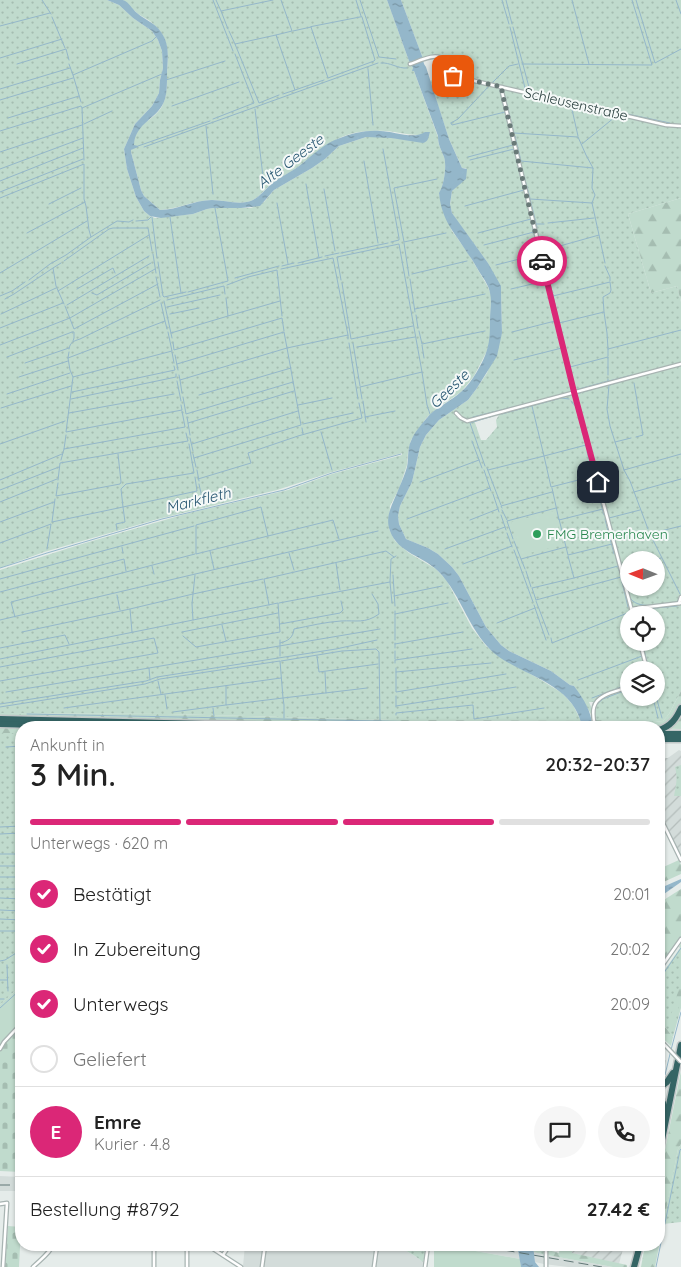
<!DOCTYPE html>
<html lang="de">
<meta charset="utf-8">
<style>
body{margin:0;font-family:Quicksand,sans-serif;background:#f6f6f6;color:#222;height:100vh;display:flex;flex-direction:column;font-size:19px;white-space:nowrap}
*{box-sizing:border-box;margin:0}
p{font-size:16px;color:#767676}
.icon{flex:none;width:28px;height:28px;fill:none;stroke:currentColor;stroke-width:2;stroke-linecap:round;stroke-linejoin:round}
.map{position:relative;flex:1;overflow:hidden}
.panel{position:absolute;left:15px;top:721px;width:650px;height:530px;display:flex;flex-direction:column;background:#fff;border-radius:20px;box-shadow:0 1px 4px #0004}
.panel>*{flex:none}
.needle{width:32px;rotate:271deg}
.controls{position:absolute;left:620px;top:551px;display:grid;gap:10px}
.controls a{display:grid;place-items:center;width:45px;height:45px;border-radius:50%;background:#fff;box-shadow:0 1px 4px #0004;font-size:25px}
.pin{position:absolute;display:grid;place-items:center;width:42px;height:42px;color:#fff;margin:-21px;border-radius:10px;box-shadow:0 2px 8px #0006}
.courier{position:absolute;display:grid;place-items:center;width:50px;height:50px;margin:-25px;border:4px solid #db2777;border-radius:50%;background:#fff;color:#222;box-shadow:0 1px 6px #0007}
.overview em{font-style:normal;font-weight:600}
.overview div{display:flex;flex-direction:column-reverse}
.overview{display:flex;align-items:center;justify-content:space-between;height:85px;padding:0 15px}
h1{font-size:32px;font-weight:600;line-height:38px}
.bar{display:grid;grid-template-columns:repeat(4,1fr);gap:8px 5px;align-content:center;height:60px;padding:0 15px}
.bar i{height:6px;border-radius:4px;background:#e0e0e0}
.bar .current{background:#db2777}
.bar p{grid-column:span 4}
.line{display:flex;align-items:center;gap:12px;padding:0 15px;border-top:1px solid #e0e0e0}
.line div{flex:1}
.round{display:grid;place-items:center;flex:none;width:52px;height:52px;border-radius:26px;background:#f6f6f6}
ol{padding:0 15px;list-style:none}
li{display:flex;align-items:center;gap:15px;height:55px}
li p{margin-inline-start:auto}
li .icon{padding:5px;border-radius:50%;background:#db2777;color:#fff;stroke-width:4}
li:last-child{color:#767676}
li i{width:28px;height:28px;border:2px solid #e0e0e0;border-radius:50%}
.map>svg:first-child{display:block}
</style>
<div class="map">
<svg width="681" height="1267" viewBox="0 0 681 1267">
<defs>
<pattern id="industrial-furrows" width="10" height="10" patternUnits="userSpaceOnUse" patternTransform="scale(1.25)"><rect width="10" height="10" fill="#d3dcda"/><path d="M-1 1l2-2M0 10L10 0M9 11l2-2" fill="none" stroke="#b5bebc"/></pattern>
<pattern id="grass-dots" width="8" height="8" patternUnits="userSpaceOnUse" patternTransform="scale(1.25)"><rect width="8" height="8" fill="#c0dbcd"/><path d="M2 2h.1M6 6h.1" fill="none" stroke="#a5bdb1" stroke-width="1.8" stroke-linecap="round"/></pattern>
<pattern id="forest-firs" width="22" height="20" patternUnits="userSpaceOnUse" patternTransform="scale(1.25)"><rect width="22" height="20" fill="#c0dbcd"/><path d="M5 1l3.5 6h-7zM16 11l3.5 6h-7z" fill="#a5bdb1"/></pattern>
<pattern id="cemetery-stones" width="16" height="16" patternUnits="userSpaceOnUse" patternTransform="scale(1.25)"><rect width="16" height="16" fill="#c0dbcd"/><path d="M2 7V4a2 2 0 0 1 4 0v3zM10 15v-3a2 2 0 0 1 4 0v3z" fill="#a5bdb1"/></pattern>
<pattern id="water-ripples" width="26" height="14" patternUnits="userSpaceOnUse" patternTransform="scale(1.25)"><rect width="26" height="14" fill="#94b7ca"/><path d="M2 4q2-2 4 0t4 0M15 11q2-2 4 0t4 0" fill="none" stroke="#7996a5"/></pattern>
</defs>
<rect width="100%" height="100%" fill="#e5ecea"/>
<g fill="#d3dcda">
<path d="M0 1176 21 1177V1191H0Z"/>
<path d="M245 1245H396L415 1256 423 1262 422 1267H244L243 1266Z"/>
<path d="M442 1245 512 1246 518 1250 520 1259Z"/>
<path d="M534 1252 547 1255 613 1267H568L544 1264 535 1262Z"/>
</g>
<g fill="url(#industrial-furrows)">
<path d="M679 750 681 751V856L659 812V758H668Z"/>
<path d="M659 1053 666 1061 661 1085 659 1086Z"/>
<path d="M562 1245H624L619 1264 571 1253Z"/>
</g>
<g fill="url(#grass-dots)" fill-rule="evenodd">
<path d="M0 0H107L119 5 133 18 152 31 158 40 162 51 163 68 160 80 159 93 152 106 135 124 124 149 127 169 136 197 144 211 150 216 155 218 193 214 207 209 213 208H251L264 202 274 190 312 168 325 159 339 146 366 137 378 136 400 139 421 135C412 135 405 134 395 132 381 130 364 130 350 134 328 141 316 153 299 166 290 173 279 178 270 185 264 190 260 196 253 200 241 206 224 200 212 200 194 200 178 209 160 210L144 196 141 190 131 152V150L134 148C132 124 151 123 161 108 167 98 167 86 167 74 168 54 170 38 153 24 149 19 142 17 137 13 132 9 128 4 123 0H387L409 61 411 63 438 137C438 145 441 149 444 157 447 166 444 185 439 194L452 231 468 253 488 287 491 295 490 340 487 351 474 376 461 392 439 407 427 417 411 440 408 452 407 465 399 489 390 506 389 529 395 541 409 553 436 569 447 581 472 628 486 646 499 656 541 680 562 693 573 705 581 721 394 720 167 714 0 713V570L82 544 189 513 288 490 332 474 402 455V453L332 472 277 490 158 519 44 552 0 568Z"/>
<path d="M401 0H681V198L628 214 651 293 677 286 681 302V363L467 420 458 412 454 415C462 421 463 423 474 420L481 440H486L497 427 496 420 500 413 681 365V691L669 714 663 721 653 722 595 720 594 715 596 701 594 702H589L592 709 595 727H593L591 714 574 686 570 685 551 671 509 651 501 645 486 627 459 576 452 567 438 554 428 548 406 539 399 524 398 516 400 506 412 482 420 447 426 435 439 420 468 400 477 388 487 373 502 333 501 292 488 263 457 221 452 213 450 205 452 191 458 185 466 168H462L459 161 449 139 430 81 448 73 445 62 443 57 435 55 422 59V56ZM629 560H656V588H629ZM629 615H656V642H629ZM629 670H656V698H629Z"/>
<path d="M0 733H21V962L18 963V988L0 1005Z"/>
<path d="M681 765V796H674C676 786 678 778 675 767Z"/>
<path d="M681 943V1008L673 1037 666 1028 659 1022V978L680 948 679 947Z"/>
<path d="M681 1144V1222L663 1224 678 1149Z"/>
<path d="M396 1245H421L420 1250 426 1251 423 1262 415 1256Z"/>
<path d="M533 1245H544L545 1255 534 1252Z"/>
</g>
<g fill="url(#forest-firs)">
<path d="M681 198V302L677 286 651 293 628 214Z"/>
<path d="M681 691V729L597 727 595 720 653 722 663 721 669 714Z"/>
<path d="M0 713 167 714 394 720 581 721 582 727H510L57 718 0 716Z"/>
<path d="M0 727 21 728V733H0Z"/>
<path d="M679 860 681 865V874L659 884V869Z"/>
<path d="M681 889V936L659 967V903Z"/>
<path d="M681 981V998L673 1028 668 1026Z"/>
<path d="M659 1022 666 1028 673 1037 671 1046 659 1035Z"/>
<path d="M681 1071V1144L678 1149 655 1267H641L645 1245H659V1179Z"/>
<path d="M560 1245 572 1248V1253L627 1265V1267H613L547 1255 548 1250 559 1253Z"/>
</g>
<g fill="url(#cemetery-stones)">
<path d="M21 1026V1172L0 1171V1050L4 1043Z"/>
<path d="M8 1226 21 1227 19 1267H5Z"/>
</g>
<g fill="#c0dbcd">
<path d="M554 511 563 545 521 555 511 522Z"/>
<path d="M18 962H21V1022L4 1040 0 1046V1005L18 988Z"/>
<path d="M434 1245H442L520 1259 521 1267H434Z"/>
</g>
<g fill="url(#water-ripples)">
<path d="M107 0C112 0 119 0 123 0 129 2 132 9 137 13 145 20 154 22 161 32 171 46 167 60 167 76 167 83 167 92 165 99 159 119 135 122 134 145L138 146V147L131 150V152L141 190 144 196 160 210C178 210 194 200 212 200 225 200 241 206 253 200 260 196 265 190 270 185 279 177 290 173 299 166 312 156 324 143 340 138 353 133 366 130 380 131 393 131 414 140 425 132H430C428 138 429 141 423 143L391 138 366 137 339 146 325 159 312 168 274 190 260 206 241 208H213L207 209 193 214 161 218 150 216 144 211 136 197 127 169 124 149 135 124 152 106 159 93 160 80 163 68 162 51 158 40 152 31 133 18 119 5Z"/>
<path d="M387 0H401L422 56 424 64 426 67 449 139 462 168 467 169 466 179 452 191 450 204 452 213 488 263 501 286V292L502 333 497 356 477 388 468 400 439 420 426 435 420 447 412 482 400 506 398 516 399 524 406 539 428 548 438 554 452 567 459 576 486 627 501 645 509 651 551 671 570 685 574 686C585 701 590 709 593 727H582C575 686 528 677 499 657 469 635 463 596 438 571 423 556 398 553 390 531 384 515 394 502 399 488 402 481 405 474 407 467 409 458 407 449 411 441 414 433 421 425 426 419 435 407 451 402 462 391 472 382 483 363 487 350 490 340 490 330 490 320 490 311 492 301 490 293 489 286 484 279 480 273 476 267 473 260 468 254 454 231 442 222 439 193 444 185 447 166 444 157 441 149 438 145 438 136L414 71H412L413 68 409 61Z"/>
<path d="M681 879V882L664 894 661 891 665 886Z"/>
<path d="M512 1245H533L535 1262 539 1267H521L518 1250 514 1248Z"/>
</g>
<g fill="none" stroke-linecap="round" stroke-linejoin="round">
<g stroke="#94b7ca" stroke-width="1">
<path d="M42 0 51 14"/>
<path d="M213 0 233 51"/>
<path d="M216 0 221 11"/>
<path d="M281 0 292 31 276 35 295 90 283 94"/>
<path d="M356 0 361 16"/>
<path d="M360 0 379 57 396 59"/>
<path d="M502 0 509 24"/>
<path d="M506 0 512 24"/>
<path d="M572 0 589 64"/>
<path d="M636 0 655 63 681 49"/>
<path d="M676 0 681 14"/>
<path d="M52 17 65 48"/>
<path d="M362 17 375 60 374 61 328 78 311 27Z"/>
<path d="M0 26 50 13"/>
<path d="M510 27 525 88"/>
<path d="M513 27 530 91 532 92 609 110"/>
<path d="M228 29 221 11 273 0"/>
<path d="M229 31 235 44"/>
<path d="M293 31 311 27"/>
<path d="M276 35 235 44 259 103 279 95"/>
<path d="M0 58 62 39"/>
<path d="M381 63C390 62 398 69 407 68"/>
<path d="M17 64 66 49 69 60"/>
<path d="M69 64 73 75"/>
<path d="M522 64 652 65 632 0"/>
<path d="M368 69 373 125"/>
<path d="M166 80 225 61"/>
<path d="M492 83 509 66 518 64"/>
<path d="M0 89 70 68"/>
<path d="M295 90 324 80"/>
<path d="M500 90 505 113"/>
<path d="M504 93 514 133 578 137 586 155 593 168"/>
<path d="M541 97 571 105 578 136"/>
<path d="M0 100 73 78"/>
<path d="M81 102 73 75 152 41 157 36"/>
<path d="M572 105 611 114"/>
<path d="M172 106 239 82"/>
<path d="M255 109 264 185"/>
<path d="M613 111 670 123"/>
<path d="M8 118 79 96"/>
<path d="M213 119 254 103 235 54"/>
<path d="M451 123 452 125 505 112"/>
<path d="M451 123 458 119 489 86"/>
<path d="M84 124 112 111"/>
<path d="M206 126 213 194"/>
<path d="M0 131 81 106 82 108"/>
<path d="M515 136 521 161 593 168 592 188 595 195 592 203"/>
<path d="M582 144 615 117"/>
<path d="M138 146 210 121"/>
<path d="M144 147 378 63"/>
<path d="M383 149 399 238V240L391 242"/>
<path d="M0 152 82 125"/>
<path d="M515 153 524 191"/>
<path d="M468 157 513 145 506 116"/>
<path d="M84 160 82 108 162 74"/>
<path d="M470 160 514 149V151"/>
<path d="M364 161 378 243"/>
<path d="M521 165 530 198"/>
<path d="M0 169 83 138"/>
<path d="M437 179 394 188 404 242 446 233"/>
<path d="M0 181 83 148"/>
<path d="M306 184 319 258"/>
<path d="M324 189 335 251"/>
<path d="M0 192 83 159"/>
<path d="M0 198 84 164V199L86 206 89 230 91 237 117 221 129 222 133 220"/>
<path d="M277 203 288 264"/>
<path d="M49 204 81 188"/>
<path d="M465 206 524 190"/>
<path d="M152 217 157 258"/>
<path d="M170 217 181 293"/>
<path d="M136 221 148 220 151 217"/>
<path d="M548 223 594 218"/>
<path d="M532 224 534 235"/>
<path d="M537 224H544"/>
<path d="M537 227 530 199 592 203 599 235"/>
<path d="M537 230 542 251"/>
<path d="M27 233 85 202"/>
<path d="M478 233 531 219"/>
<path d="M535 237 543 270"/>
<path d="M404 243 409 276"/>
<path d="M484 245 534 232"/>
<path d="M341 253 388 243"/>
<path d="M153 254 156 273"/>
<path d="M325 256 339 253"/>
<path d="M64 261 109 229 113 228H148L152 251"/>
<path d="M158 262 163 296 164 297 186 292"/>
<path d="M61 263 53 268 56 286 64 304"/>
<path d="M298 263 322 257"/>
<path d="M496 265 539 254"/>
<path d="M282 266 294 263"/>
<path d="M605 266 610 277V281"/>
<path d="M281 269 333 258 348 335"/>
<path d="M0 273 87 221"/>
<path d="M544 273 554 315"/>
<path d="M412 274 467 261"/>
<path d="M156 277 160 297"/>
<path d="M235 278 279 266"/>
<path d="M548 278 542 251 599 235 605 263"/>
<path d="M410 279 415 312"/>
<path d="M29 280 50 264 66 255 91 237"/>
<path d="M341 280 337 257 399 244 422 372"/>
<path d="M549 281 553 295"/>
<path d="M342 283 351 339 413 326"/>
<path d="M227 285 248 277 277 270 282 316"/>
<path d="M77 289 113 268 115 273"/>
<path d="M511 289 545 281"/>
<path d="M58 291 149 235"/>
<path d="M188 292 228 281 215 208"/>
<path d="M92 293 97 295 151 263"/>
<path d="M0 296 12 291 25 282"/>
<path d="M5 299 14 294 53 268"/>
<path d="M167 300 224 286 225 294"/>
<path d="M164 301 172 338"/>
<path d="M67 305 149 256"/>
<path d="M65 306 74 329 158 284"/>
<path d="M167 307 220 295"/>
<path d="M415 309 485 294"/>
<path d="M556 309 553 296 610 282 611 290 610 293 603 297 604 312"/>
<path d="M556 312 559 323"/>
<path d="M1 314 56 288"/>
<path d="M170 314 199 308"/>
<path d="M416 315 418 328"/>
<path d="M228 316 280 301"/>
<path d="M554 317 560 342"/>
<path d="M165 321 167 329"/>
<path d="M0 328 63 303"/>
<path d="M419 331 422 344 485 331"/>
<path d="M512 332 555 321"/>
<path d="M171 333 228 316 226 298"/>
<path d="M173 342 174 350 282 318 284 331"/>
<path d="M349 343 358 399"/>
<path d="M353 343 360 386"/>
<path d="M0 345 70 318 155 269"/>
<path d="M422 345 424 358"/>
<path d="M564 345 559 323 604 312 607 333 608 349"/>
<path d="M561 346 572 390"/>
<path d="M357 347 415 337"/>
<path d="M565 348 570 366"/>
<path d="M69 349C70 342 74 341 80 339L160 300"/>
<path d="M69 352 68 358 165 321 161 303"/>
<path d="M172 352 174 363"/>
<path d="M175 355 178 370"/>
<path d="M608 356V349L681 330"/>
<path d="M7 357 72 332H74V338L73 341"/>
<path d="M68 358 70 370 73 377 172 351 168 332"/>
<path d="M514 360 562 348"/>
<path d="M25 363 69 348"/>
<path d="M177 364 284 332 287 348 180 380 182 393"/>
<path d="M179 375 180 380"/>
<path d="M19 377 68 361"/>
<path d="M73 377 66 432 182 410 181 405"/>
<path d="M608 379V381L575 390 570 367 608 357V375"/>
<path d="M177 381 181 401"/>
<path d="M609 381 632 375"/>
<path d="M634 383 643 435 636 437"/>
<path d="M610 385 629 379"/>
<path d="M601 387 609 385 607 409 610 426 624 470 630 481 648 529"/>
<path d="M597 388 576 394 609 518"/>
<path d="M72 392 175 370 174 366"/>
<path d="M7 394 70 373"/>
<path d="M199 395 291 368"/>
<path d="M183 397 186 414 293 382"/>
<path d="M71 399 176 377V374"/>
<path d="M362 399 360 387 422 372 427 405 430 414"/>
<path d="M363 401 366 422"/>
<path d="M298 405 332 398"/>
<path d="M532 406 544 456 586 445 576 407 571 401"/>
<path d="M1 408 71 386"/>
<path d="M69 413 174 394"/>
<path d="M502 414 561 398 569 399"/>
<path d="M187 417 188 423"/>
<path d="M365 417 395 411"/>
<path d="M473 417 557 396"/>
<path d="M303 424 353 413"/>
<path d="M302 428 303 434"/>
<path d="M321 432 332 470"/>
<path d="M66 435 64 449 185 427 182 411"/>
<path d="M190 435 188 423 294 391"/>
<path d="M190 438 193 451"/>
<path d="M472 441 482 468"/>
<path d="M615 442 631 438"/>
<path d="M0 444 65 421"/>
<path d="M189 444 194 473 126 484 121 489 123 507 197 491 195 477"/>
<path d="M192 444 298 411"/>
<path d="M587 452 595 480"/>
<path d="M193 454 196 467"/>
<path d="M194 458 301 425 287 348 348 335V339"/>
<path d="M61 460 64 449"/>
<path d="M485 466 470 423 493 416"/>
<path d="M487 468 501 505"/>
<path d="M197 470 199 481"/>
<path d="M484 470 491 491"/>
<path d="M488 470 544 456 551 487 594 476"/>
<path d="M624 470 681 454"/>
<path d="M198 479 251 463 248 453 298 436 362 418 359 403"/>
<path d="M0 480 62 454"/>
<path d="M58 480 60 463 188 441 186 433"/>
<path d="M420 482 479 460"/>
<path d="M58 483 56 496 120 484 121 482 118 454"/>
<path d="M595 483 604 515"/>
<path d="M199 484 204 507"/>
<path d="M552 488 559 520 603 509"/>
<path d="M0 490 59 467"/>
<path d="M634 492 681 479"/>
<path d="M493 494 499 512"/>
<path d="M55 499 52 522 123 507 125 522 116 524 117 530"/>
<path d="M0 502 57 479"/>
<path d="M502 508 501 506 552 492"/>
<path d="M502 510 507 520"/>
<path d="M501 515 506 530"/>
<path d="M407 519 490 488"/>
<path d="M559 519 568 555 612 544"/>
<path d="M605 519 614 554"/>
<path d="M470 520 498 509"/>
<path d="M0 522 54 502"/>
<path d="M507 533 512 547"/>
<path d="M653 533 681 526"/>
<path d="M650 534 680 594"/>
<path d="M268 536 196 554V525L261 507 268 536 333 520 339 539"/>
<path d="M513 539 507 521 556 508"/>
<path d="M514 541 521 559"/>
<path d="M0 543 51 524 47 549"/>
<path d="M122 547 123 553"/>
<path d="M445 549 505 527"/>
<path d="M514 550 533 602"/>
<path d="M210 551 214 569"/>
<path d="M289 553 294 570"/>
<path d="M568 556 574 578 618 566 616 557"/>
<path d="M655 560 661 558"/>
<path d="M336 563 340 590"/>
<path d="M463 564 512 546"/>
<path d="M152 566 154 574"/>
<path d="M618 567 620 573"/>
<path d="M629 567 622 569C624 577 626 587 629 596 637 612 663 603 677 602L678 600"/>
<path d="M0 568 47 553 162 519 284 490 332 473 401 454"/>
<path d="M622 568 609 518 640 510"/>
<path d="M525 569 521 559 566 547"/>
<path d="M526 571 531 587"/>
<path d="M195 575 193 594 263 579"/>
<path d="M393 575 395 606"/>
<path d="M574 578 532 588 536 600 621 577V576"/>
<path d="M621 578 628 607"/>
<path d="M0 579 194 526"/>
<path d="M0 592 124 559 126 571"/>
<path d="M117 595 120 610"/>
<path d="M394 596 442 586"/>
<path d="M536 601 549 635"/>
<path d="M279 603 390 582"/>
<path d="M392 603 390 582 391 559 396 556"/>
<path d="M269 605 264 579 386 551 394 557"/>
<path d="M534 605 546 640"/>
<path d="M130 609 193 594 192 604 193 620 278 603 280 632 196 647 183 636"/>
<path d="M395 614 448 603"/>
<path d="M635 615 634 610 677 606"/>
<path d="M15 617 11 602 195 554"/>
<path d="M0 620 378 531"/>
<path d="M497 623 535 608"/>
<path d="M280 624 340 613 343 610 341 601"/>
<path d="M222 625 226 641"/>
<path d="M22 632 130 609 132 632"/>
<path d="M182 632 278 613"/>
<path d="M551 638 552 643 630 612"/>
<path d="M280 640V656"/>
<path d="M395 640V611"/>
<path d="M638 642 642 658"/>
<path d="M642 642 649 670"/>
<path d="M280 643C288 641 293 638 294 629 309 626 325 622 341 621 356 620 365 624 379 614L378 604 372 594"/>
<path d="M395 644 463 632"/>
<path d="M0 648 65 635 69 644"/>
<path d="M395 648V643"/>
<path d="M317 656 319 672 378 664"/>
<path d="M0 659 193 620"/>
<path d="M395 659V651"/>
<path d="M281 661 342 651 376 649 379 652 380 720"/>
<path d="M643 661 645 670"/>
<path d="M395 663V660L472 649"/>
<path d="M0 667 154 638 158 653 0 681"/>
<path d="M149 668 380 629"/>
<path d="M396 668V692L506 674"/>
<path d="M325 672 326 693"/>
<path d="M396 672 491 663"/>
<path d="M578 680 642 656"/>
<path d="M158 681 161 694"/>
<path d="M226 686V705L283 698 284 705V718"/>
<path d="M6 692 149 668 150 680"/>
<path d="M165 695 167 709"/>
<path d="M656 696 662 718"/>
<path d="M592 698 629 684"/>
<path d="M653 698 658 718"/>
<path d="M0 704 146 681 157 677 336 649 377 640"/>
<path d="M597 704 603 699 629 689"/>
<path d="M396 706 516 687"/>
<path d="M0 707 145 684 160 679 280 661 283 698 367 688"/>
<path d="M396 707V696"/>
<path d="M64 708 281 678"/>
<path d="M213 708 214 716"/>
<path d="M173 712 226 705"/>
<path d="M27 714 480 723 574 722"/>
<path d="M396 715V713L473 705 474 719 544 708"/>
<path d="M6 747 21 746"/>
<path d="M0 827 21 826"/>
<path d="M0 834 21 833"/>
<path d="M0 854H21"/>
<path d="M0 866H21"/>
<path d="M0 877H21"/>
<path d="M0 889H21"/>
<path d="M0 898 21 899"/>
<path d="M0 910 21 911"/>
<path d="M0 919 21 920"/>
<path d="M0 931H21"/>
<path d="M0 961 5 960 21 950"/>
<path d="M7 965 8 991"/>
<path d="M0 980H7"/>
<path d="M659 980 681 948"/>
<path d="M0 999H4"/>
<path d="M0 1008 21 989 20 956 21 954"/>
<path d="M671 1050 681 1012"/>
<path d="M659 1082 665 1075 670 1054"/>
<path d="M659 1110V1107"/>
<path d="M656 1267 680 1150 681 1149"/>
</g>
<defs>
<g id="street">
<path d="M410 64C417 62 436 52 442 59 445 63 445 70 448 74L453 76 666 125 681 126"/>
<path d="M502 87V92L574 392 633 615"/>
<path d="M456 413 461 418 467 421 681 364"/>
<path d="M679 603 681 597"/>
<path d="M631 609 681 603"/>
<path d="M640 642 647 670"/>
<path d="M595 728C594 721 592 713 594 707 597 694 618 691 629 687"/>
<path d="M659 815 681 860"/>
<path d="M659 970 681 939"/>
<path d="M0 1049 4 1042 21 1024"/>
<path d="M0 1204 7 1203 3 1267"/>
<path d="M154 1245V1267"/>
<path d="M207 1245 241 1267"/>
<path d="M546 1245V1267"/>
<path d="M53 1247 65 1245"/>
<path d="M223 1255 227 1249V1245"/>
<path d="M33 1267C40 1260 50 1253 53 1245"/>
<path d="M187 1267V1245"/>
<path d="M262 1267 265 1245"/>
<path d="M374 1267 377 1245"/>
<path d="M425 1267 428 1245"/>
</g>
<g id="highway">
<path d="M0 719 365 728"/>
<path d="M0 724 154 728"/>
<path d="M659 730C671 726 676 719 681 708"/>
<path d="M659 734H681"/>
<path d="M659 739H681"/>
<path d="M659 1088 667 1082 673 1073"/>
<path d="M659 1096 663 1103 664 1113"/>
<path d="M659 1155 681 1045"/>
<path d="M634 1267 640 1245"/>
</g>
</defs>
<use href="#street" stroke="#a8b4b2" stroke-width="5"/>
<use href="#highway" stroke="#c2c8c8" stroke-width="9"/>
<use href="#street" stroke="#fff" stroke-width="2.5"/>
<use href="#highway" stroke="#356565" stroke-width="6"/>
<g stroke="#617776" stroke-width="1" stroke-dasharray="10 5" stroke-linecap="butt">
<path d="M0 1185H21"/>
<path d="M459 1245 481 1249"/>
<path d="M475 1245 602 1267"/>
</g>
<defs>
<path id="street-bridge" d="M661 1041 681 1062"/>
</defs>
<use href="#street-bridge" stroke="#a8b4b2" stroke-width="5" stroke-linecap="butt"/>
<use href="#street-bridge" stroke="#fff" stroke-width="2.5"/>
</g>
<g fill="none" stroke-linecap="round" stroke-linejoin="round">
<path stroke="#697a78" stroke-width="5" stroke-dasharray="0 9" d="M453 76 502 87V92L542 261"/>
<path stroke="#db2777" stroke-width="6" d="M542 261 574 392 598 482"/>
</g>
<circle fill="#2e9e5b" stroke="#f5f9f8" stroke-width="2" cx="537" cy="534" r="5"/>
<g text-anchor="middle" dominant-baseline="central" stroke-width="4" stroke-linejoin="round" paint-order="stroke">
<g font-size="14" fill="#263c3b" stroke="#f5f9f8">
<text transform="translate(576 104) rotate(13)">Schleusenstraße</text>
</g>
<g font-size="14" fill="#27864d" stroke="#f5f9f8" text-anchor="start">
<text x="547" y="534">FMG Bremerhaven</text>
</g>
<g font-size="15" font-style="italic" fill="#275671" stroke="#f5f9f8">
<text transform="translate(290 161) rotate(-37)">Alte Geeste</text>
<text transform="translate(449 389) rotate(-44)">Geeste</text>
<text transform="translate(198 500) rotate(-14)">Markfleth</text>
</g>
</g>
</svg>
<div class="controls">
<a><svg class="needle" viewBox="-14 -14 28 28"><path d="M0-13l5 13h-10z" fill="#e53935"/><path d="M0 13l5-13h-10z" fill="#767676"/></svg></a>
<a><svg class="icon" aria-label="locate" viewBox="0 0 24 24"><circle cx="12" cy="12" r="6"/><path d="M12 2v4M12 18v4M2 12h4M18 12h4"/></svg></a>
<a><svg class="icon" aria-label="layers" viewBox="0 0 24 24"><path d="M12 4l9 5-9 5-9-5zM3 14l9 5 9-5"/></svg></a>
</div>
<div class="pin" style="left:453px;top:76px;background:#ea580c"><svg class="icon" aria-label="bag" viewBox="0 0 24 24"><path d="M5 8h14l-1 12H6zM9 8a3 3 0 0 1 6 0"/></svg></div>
<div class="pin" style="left:598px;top:482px;background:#1f2937"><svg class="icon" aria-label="home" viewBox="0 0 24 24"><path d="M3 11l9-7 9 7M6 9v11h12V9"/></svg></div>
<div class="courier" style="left:542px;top:261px"><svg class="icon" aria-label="car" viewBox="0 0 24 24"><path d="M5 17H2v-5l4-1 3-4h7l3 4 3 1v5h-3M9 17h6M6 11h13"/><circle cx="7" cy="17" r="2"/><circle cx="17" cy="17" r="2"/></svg></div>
<section class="panel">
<div class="overview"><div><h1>3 Min.</h1><p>Ankunft in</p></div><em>20:32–20:37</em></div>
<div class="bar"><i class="current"></i><i class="current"></i><i class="current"></i><i></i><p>Unterwegs · 620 m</p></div>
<ol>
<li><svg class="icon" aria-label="check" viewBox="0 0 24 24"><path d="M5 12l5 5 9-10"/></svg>Bestätigt<p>20:01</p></li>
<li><svg class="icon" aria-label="check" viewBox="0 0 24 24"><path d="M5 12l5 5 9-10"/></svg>In Zubereitung<p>20:02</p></li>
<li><svg class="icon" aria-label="check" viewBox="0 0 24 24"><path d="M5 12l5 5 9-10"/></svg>Unterwegs<p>20:09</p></li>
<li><i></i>Geliefert</li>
</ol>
<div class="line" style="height:90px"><b class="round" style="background:#db2777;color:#fff">E</b><div><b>Emre</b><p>Kurier · 4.8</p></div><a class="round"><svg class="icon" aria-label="chat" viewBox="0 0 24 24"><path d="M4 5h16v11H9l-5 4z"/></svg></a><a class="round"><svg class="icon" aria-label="phone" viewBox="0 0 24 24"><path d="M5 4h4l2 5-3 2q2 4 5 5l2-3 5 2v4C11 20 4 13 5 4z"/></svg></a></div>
<div class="line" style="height:65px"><div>Bestellung #8792</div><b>27.42 €</b></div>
</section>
</div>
